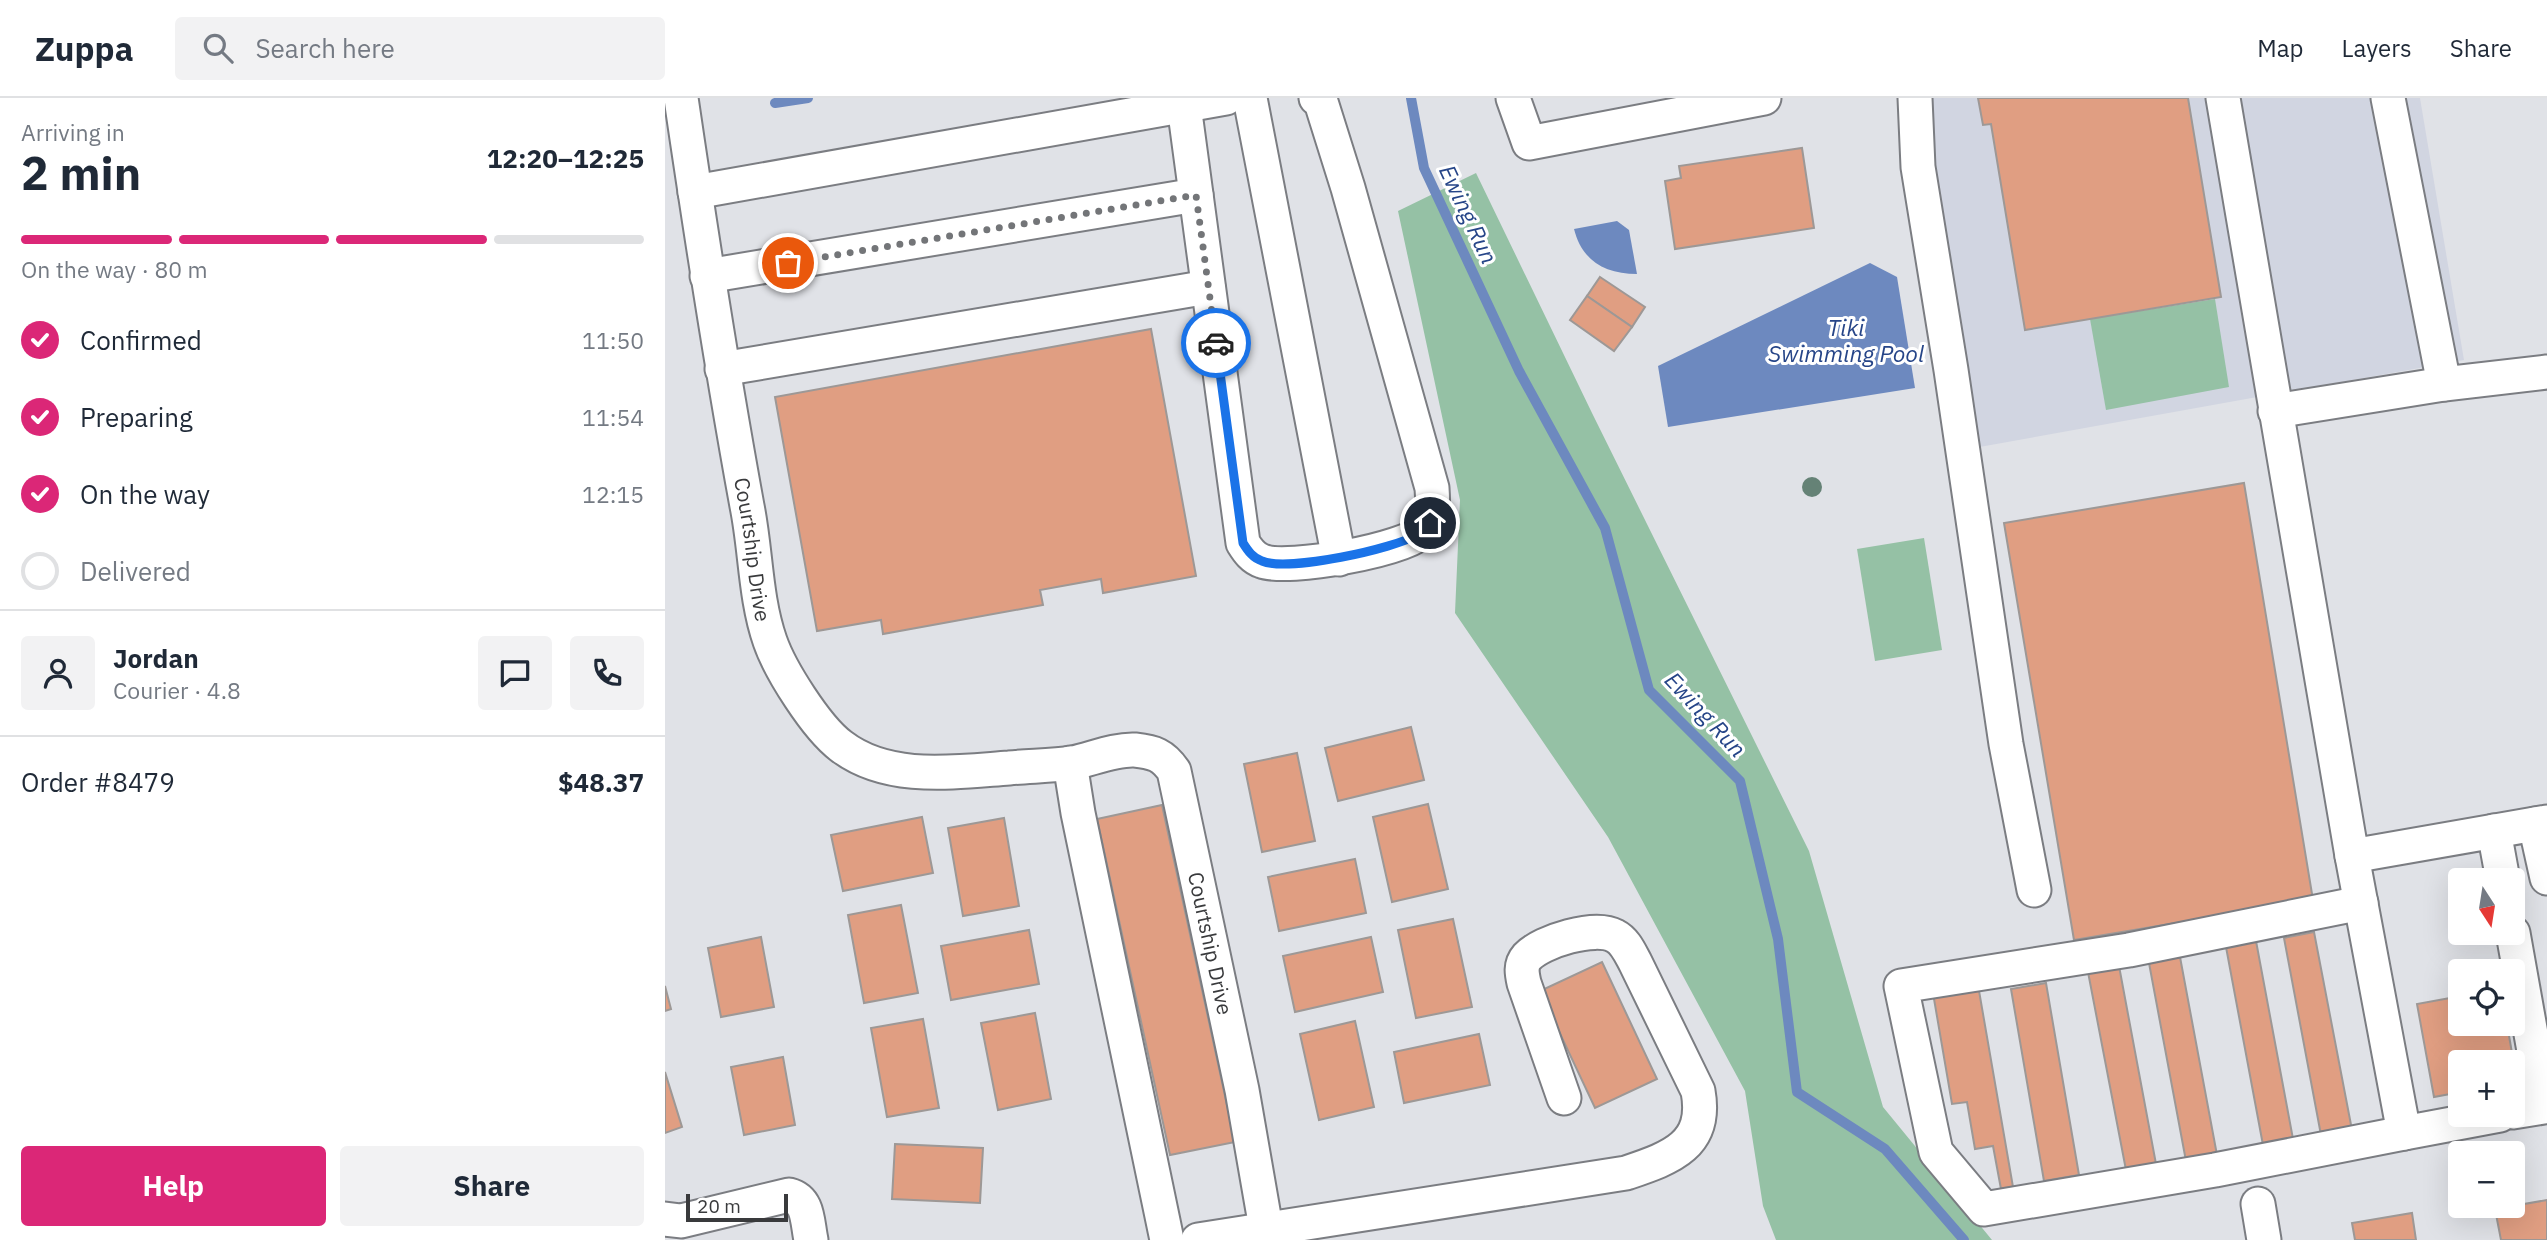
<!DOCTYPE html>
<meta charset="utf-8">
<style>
body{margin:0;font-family:"IBM Plex Sans",sans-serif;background:#f2f2f3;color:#1f2937;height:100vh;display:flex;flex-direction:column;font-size:26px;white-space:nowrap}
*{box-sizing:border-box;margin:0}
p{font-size:23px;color:#747a83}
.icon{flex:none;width:38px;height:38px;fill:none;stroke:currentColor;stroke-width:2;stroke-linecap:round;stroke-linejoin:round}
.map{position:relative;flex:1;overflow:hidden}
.drawer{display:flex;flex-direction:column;background:#fff;width:665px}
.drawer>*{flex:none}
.needle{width:46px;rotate:168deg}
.tools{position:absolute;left:1783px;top:770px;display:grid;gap:14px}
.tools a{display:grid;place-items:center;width:77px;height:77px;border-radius:7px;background:#fff;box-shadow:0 7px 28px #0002;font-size:35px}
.scale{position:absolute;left:21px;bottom:18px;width:102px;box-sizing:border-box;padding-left:7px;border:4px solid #393a3c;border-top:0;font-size:19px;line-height:24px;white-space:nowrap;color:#393a3c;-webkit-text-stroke:5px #fff;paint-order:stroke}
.pin{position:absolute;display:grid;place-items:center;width:60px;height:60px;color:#fff;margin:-30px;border:4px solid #fff;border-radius:50%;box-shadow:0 2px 7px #0007}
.courier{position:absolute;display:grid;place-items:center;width:70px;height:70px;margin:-35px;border:5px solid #1a73e8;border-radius:50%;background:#fff;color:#222;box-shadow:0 2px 9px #0007}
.summary em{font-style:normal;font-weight:700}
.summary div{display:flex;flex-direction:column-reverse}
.summary{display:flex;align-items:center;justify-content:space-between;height:119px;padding:0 21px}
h1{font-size:46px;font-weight:700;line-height:52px}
.bar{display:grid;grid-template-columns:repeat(4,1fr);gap:10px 7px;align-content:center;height:84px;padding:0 21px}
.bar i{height:9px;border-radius:5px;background:#e0e1e3}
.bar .current{background:#db2777}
.bar p{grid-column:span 4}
.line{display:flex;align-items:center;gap:18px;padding:0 21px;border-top:2px solid #e0e1e3}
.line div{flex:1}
.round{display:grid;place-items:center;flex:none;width:74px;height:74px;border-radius:7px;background:#f2f2f3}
ol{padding:0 21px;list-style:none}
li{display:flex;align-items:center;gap:21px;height:77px}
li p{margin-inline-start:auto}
li .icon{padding:7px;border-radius:50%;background:#db2777;color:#fff;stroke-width:4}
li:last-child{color:#747a83}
li i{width:38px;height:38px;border:4px solid #e0e1e3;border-radius:50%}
.button{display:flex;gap:14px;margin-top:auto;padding:14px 21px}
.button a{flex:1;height:80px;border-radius:7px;background:#db2777;color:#fff;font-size:28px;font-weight:700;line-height:80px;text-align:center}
.button a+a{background:#f2f2f3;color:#1f2937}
header{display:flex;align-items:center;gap:42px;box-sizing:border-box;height:98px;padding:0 35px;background:#fff;border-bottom:2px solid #e0e1e3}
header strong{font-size:33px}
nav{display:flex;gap:38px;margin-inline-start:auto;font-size:24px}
.search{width:490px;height:63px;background:#f2f2f3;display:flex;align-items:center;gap:18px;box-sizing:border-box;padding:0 24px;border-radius:7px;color:#747a83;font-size:26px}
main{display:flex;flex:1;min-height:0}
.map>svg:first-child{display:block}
</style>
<header>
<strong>Zuppa</strong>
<div class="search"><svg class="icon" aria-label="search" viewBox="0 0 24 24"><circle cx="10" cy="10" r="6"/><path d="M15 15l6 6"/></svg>Search here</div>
<nav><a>Map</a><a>Layers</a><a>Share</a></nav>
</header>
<main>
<section class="drawer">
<div class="summary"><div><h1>2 min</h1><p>Arriving in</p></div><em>12:20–12:25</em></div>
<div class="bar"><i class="current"></i><i class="current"></i><i class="current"></i><i></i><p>On the way · 80 m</p></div>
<ol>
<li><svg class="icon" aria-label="check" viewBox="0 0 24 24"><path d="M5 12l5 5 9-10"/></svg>Confirmed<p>11:50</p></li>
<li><svg class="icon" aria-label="check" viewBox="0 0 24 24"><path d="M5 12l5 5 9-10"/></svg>Preparing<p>11:54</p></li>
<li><svg class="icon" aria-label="check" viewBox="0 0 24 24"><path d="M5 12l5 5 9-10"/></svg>On the way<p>12:15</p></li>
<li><i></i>Delivered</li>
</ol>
<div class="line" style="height:126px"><a class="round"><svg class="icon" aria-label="person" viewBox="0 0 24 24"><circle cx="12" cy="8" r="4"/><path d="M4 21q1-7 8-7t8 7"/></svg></a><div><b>Jordan</b><p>Courier · 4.8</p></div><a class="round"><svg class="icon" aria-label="chat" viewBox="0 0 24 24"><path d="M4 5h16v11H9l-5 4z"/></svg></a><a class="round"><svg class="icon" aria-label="phone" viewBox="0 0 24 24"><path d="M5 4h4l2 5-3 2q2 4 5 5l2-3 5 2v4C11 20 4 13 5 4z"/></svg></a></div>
<div class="line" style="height:91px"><div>Order #8479</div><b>$48.37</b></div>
<div class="button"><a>Help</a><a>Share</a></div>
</section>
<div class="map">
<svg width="1882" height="1142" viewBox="0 0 1882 1142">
<rect width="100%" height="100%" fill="#e0e2e7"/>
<path fill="#d1d5e1" d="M1251 0H1755L1799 262 1309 350Z"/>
<g fill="#95c1a5">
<path d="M811 75 927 315 1144 753 1218 1009 1327 1142H1111L1098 1108 1080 993 943 739 790 515 795 402 733 113Z"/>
<path d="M1550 201 1564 289 1441 312 1425 221Z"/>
<path d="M1259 440 1277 552 1210 563 1192 451Z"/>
</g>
<g fill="#6d89bf">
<path d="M952 123 964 132 972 176C940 176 917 163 909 131Z"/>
<path d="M1205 165 1232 179 1250 290 1003 329 993 268Z"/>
</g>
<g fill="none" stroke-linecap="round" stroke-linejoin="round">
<g stroke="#6d89bf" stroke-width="10">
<path d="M746 0 759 70 854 273 940 430 984 592 1075 683 1113 841 1132 994 1220 1051 1299 1142"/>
<path d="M110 5 143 0"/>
</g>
</g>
<g fill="#e09e82" stroke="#9d9896" stroke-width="2">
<path d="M1313 0H1523L1556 199 1360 232 1326 26 1318 27Z"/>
<path d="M1137 50 1149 130 1010 151 1000 83 1016 80 1014 68Z"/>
<path d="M935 179 980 209 967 229 922 198Z"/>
<path d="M922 198 967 229 949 253 905 222Z"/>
<path d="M486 231 531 478 438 495 436 481 375 492 378 507 218 536 216 522 152 533 110 299Z"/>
<path d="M1579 385 1648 802 1409 842 1339 425Z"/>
<path d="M746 629 759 682 673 703 660 650Z"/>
<path d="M632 655 650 743 597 754 579 666Z"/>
<path d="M763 706 783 791 727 804 708 719Z"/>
<path d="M497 707 570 1044 505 1057 432 721Z"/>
<path d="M257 719 268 775 178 793 166 737Z"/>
<path d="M339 720 354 808 298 818 283 730Z"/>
<path d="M690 761 701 815 614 833 603 779Z"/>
<path d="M236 807 253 895 199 905 183 817Z"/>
<path d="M788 821 807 909 751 920 733 832Z"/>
<path d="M364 832 374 886 286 902 276 848Z"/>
<path d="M1649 834 1687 1032 1656 1037 1619 840Z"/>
<path d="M96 839 109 909 56 919 43 850Z"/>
<path d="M706 839 718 894 630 914 618 858Z"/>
<path d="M1591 843 1628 1041 1598 1047 1561 849Z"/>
<path d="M1515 859 1552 1057 1521 1063 1484 865Z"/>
<path d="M937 864 992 981 930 1010 875 893Z"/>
<path d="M1454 868 1491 1066 1461 1072 1423 874Z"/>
<path d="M1381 885 1414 1077 1379 1083 1346 891Z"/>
<path d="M1313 887 1348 1089 1336 1091 1328 1048 1310 1051 1302 1004 1287 1006 1268 895Z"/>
<path d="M0 888 6 911 0 913Z"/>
<path d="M1796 898V926H1842L1852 984H1848V964H1796V994L1769 999 1752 906Z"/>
<path d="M370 915 386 1001 333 1012 316 925Z"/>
<path d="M258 921 274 1010 222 1019 206 930Z"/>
<path d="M690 923 709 1009 654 1022 635 936Z"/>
<path d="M814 936 825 987 739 1005 729 954Z"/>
<path d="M118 959 130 1027 79 1037 66 969Z"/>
<path d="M0 974 17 1029 0 1035Z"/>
<path d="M230 1046 318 1050 315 1105 227 1101Z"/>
<path d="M1882 1102V1142H1836L1830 1111Z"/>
<path d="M1747 1115 1751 1142H1690L1687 1125Z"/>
</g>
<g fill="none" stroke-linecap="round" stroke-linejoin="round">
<defs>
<g id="minor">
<path id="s1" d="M16 0C36 136 57 272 82 408 91 452 90 500 105 543 115 572 151 629 176 648 223 684 289 674 344 670 365 668 387 668 408 665 427 661 450 651 470 652 489 654 498 657 509 673L577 992 601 1130"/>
<path d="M518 0 578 445C583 453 588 460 597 463 622 473 742 452 759 432 769 420 768 404 767 390L683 90 656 4 651 0"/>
<path d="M585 0 674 461"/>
<path d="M848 0 864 45 1099 0"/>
<path d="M1250 0 1253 69 1286 272 1341 646 1369 792"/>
<path d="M1558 0 1687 758 1882 724"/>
<path d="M1723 0 1779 286 1882 274"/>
<path d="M30 94 561 0"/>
<path d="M42 178 531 97"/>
<path d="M57 271 543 189"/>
<path d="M1610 313 1779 286"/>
<path d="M405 665 413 715 502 1142"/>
<path d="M1870 726 1882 780"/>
<path d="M1829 733 1838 782"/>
<path d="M1687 758 1739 1035 1835 1017"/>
<path d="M1696 805 1464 852 1236 888 1271 1054 1319 1111 1550 1072 1739 1035"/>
<path d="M1848 835 1879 1009 1848 1014"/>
<path d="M1593 1106 1599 1142"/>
<path d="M0 1121 16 1123 124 1097C144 1102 142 1124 146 1142"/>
<path d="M533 1142 961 1075C1005 1060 1043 1048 1033 993L970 864C965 855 960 843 950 838 930 827 877 843 862 859 855 867 857 876 859 885L899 1000"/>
</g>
</defs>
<use href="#minor" stroke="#7b7d82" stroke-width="37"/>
<use href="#minor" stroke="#fff" stroke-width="33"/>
</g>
<circle fill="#658276" cx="1147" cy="389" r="10"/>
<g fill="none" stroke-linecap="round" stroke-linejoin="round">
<path stroke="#737578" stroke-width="7" stroke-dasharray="0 12.6" d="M123 165 531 97 551 245"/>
<path stroke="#1a73e8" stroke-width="9" d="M551 245 578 445C583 453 588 460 597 463 623 474 729 451 754 436 759 433 761 429 765 425"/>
</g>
<g text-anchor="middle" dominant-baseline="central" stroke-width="6" stroke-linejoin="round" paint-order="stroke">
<g font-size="21" fill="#393a3c" stroke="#fff">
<text stroke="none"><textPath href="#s1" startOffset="457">Courtship Drive</textPath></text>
<text stroke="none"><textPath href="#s1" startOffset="1202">Courtship Drive</textPath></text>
</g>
<g font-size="23" font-style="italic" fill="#264588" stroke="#fff">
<text transform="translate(804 116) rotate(65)">Ewing Run</text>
<text x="1181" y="229">Tiki<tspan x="1181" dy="26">Swimming Pool</tspan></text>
<text transform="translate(1041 616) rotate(47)">Ewing Run</text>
</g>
</g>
</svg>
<div class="tools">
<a><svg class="needle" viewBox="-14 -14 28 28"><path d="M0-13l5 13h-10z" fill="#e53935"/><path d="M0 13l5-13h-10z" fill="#747a83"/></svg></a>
<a><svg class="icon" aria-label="locate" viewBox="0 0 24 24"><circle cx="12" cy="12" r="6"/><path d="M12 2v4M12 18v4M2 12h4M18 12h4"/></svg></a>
<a>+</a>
<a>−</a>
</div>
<div class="scale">20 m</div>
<div class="pin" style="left:123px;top:165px;background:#ea580c"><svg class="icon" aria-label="bag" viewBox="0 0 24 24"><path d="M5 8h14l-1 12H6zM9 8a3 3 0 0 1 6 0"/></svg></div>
<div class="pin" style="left:765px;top:425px;background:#1f2937"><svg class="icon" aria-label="home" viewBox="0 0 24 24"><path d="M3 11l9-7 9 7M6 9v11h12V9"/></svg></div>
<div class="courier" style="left:551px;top:245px"><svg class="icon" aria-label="car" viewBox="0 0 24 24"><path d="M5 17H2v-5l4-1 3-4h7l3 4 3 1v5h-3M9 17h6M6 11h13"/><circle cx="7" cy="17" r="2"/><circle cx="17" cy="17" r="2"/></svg></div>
</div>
</main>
